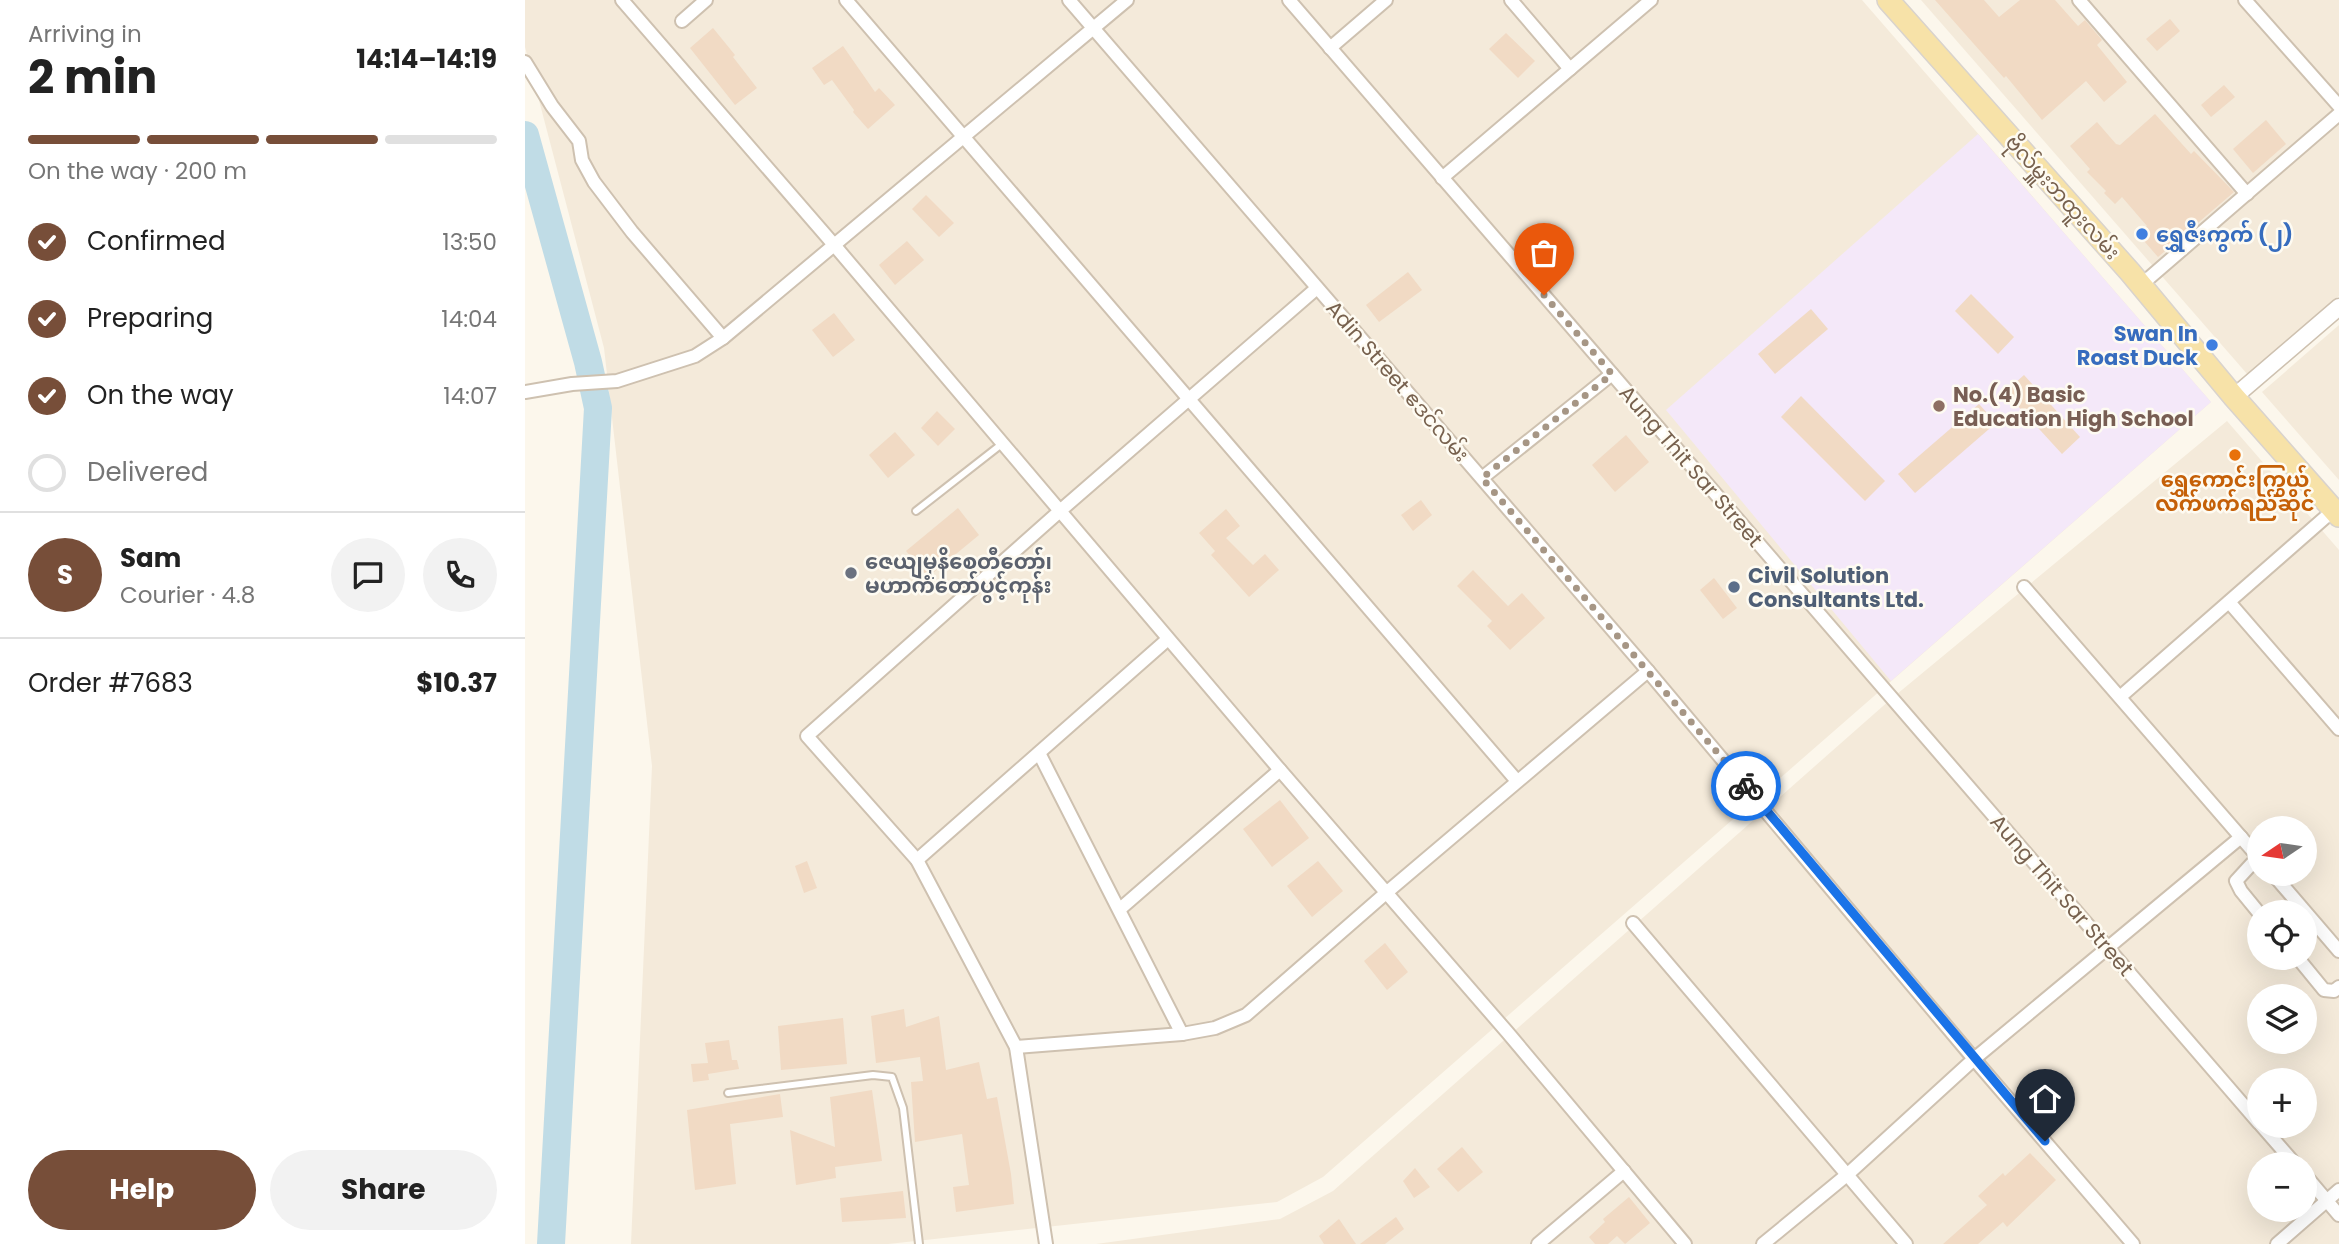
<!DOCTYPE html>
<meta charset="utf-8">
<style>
body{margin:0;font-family:Poppins,"Noto Sans Myanmar",sans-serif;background:#f2f2f2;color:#222;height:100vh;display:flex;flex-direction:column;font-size:26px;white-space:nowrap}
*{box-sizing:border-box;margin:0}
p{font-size:23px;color:#767676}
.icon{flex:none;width:38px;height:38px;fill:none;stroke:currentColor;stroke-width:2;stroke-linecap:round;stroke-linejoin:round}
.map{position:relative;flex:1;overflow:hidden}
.drawer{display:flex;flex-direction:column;background:#fff;width:525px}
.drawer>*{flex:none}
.needle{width:46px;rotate:257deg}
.controls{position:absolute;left:1722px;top:816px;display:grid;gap:14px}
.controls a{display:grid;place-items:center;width:70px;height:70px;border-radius:50%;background:#fff;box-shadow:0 7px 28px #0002;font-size:35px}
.pin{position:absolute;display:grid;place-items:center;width:60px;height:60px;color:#fff;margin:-72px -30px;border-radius:50% 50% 50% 0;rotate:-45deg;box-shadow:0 0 7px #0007}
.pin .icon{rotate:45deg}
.courier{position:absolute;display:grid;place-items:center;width:70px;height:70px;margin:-35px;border:5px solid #1a73e8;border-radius:50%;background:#fff;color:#222;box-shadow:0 2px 9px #0007}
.headline em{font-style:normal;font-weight:700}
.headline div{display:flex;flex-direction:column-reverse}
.headline{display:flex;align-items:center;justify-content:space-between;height:119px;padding:0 28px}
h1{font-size:46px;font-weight:700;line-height:52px}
.bar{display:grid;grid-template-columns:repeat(4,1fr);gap:10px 7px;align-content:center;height:84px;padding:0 28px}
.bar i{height:9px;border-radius:5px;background:#e0e0e0}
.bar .selected{background:#774e39}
.bar p{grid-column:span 4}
.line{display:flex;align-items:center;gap:18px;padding:0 28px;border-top:2px solid #e0e0e0}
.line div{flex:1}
.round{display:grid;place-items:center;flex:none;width:74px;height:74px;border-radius:37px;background:#f2f2f2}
ol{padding:0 28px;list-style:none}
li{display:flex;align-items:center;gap:21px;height:77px}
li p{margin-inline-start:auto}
li .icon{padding:7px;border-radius:50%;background:#774e39;color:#fff;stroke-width:4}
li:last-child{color:#767676}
li i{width:38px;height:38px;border:4px solid #e0e0e0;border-radius:50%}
.action{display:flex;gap:14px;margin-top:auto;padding:14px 28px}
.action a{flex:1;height:80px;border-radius:42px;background:#774e39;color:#fff;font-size:28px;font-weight:700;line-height:80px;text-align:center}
.action a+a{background:#f2f2f2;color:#222}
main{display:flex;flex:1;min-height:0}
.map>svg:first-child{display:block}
</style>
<main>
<section class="drawer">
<div class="headline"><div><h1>2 min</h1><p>Arriving in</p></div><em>14:14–14:19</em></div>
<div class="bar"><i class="selected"></i><i class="selected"></i><i class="selected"></i><i></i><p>On the way · 200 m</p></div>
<ol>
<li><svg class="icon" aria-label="check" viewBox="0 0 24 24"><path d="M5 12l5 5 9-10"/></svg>Confirmed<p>13:50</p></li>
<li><svg class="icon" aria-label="check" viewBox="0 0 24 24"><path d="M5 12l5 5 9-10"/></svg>Preparing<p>14:04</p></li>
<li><svg class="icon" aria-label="check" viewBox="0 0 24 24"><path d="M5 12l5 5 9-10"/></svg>On the way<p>14:07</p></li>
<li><i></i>Delivered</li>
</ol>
<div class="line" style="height:126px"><b class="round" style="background:#774e39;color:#fff">S</b><div><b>Sam</b><p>Courier · 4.8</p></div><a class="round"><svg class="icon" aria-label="chat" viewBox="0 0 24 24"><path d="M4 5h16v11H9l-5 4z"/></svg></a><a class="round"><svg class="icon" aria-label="phone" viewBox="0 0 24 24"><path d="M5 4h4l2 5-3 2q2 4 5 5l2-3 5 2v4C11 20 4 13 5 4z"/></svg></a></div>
<div class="line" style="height:91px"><div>Order #7683</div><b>$10.37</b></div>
<div class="action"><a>Help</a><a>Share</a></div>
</section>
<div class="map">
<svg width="1814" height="1244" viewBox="0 0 1814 1244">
<rect width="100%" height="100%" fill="#fcf7ec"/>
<g fill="#f4eada" fill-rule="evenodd">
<path d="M0 0H1337L1686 402 798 1177 752 1202 363 1244H106L127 766 79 348 0 47Z"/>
<path d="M1396 0H1814V296L1723 375Z"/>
<path d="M1814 325V480L1737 392Z"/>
<path d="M1702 421 1814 550V1244H571L755 1219 808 1191 1366 699ZM1734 828H1780V873H1734ZM1734 912H1780V957H1734ZM1734 996H1780V1041H1734ZM1734 1080H1780V1125H1734ZM1734 1164H1780V1209H1734Z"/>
</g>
<path fill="#f4e8f9" d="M1453 134 1686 402 1366 681 1141 410Z"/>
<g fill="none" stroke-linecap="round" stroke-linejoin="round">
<path stroke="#c0dce6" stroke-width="28" d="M0 135 63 362 73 408 26 1244"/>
</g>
<g fill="#f1dac4">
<path d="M1410 0H1459L1474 17 1495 0H1530L1553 26 1560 20 1577 40 1572 45 1602 82 1579 102 1561 81 1517 120 1481 76 1479 78Z"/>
<path d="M1645 19 1655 31 1632 51 1621 39Z"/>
<path d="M188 28 210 55 208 57 232 88 210 105 165 48Z"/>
<path d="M981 33 1010 61 993 78 964 49Z"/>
<path d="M318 46 350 92 354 88 370 105 343 129 328 112 329 110 307 80 299 85 287 68Z"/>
<path d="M1699 85 1710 97 1686 117 1676 105Z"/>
<path d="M1630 114 1666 154 1669 151 1709 192 1633 257 1613 234 1622 226 1597 197 1590 204 1579 193 1581 191 1562 172 1565 169 1545 146 1572 122 1591 144 1595 145Z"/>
<path d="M1741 120 1761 144 1728 173 1708 149Z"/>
<path d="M401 195 429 223 414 237 387 209Z"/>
<path d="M382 241 399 260 370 285 354 265Z"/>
<path d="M883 272 897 290 854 322 841 305Z"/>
<path d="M1446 294 1489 337 1473 354 1430 311Z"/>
<path d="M1286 309 1303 329 1250 374 1233 354Z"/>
<path d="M309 313 330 340 308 357 287 330Z"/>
<path d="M1499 375 1555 437 1537 454 1480 392Z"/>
<path d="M1276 396 1360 481 1340 501 1256 417Z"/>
<path d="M1454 404 1471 423 1390 493 1373 474Z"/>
<path d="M412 411 430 429 413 446 396 428Z"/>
<path d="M370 432 390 455 363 478 344 455Z"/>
<path d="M1101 435 1124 462 1090 492 1067 465Z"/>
<path d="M896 500 907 515 888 531 876 515Z"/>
<path d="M433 508 454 535 403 577 381 551Z"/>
<path d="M701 509 715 526 701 538 728 565 740 554 754 570 724 597 686 555 690 551 674 533Z"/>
<path d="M948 570 983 606 997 593 1020 618 985 650 962 626 967 621 932 586Z"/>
<path d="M1189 578 1212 608 1198 619 1175 590Z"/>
<path d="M755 800 784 838 747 867 718 829Z"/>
<path d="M282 861 292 888 279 893 270 866Z"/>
<path d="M793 861 818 891 787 917 762 886Z"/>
<path d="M860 943 883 972 862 990 839 961Z"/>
<path d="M379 1009 381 1027 414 1016 421 1070 454 1062 462 1099 472 1097 486 1174 489 1204 431 1212 428 1187 444 1185 437 1134 390 1142 386 1082 398 1081 395 1057 351 1063 346 1016Z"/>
<path d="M318 1018 322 1064 256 1070 253 1026Z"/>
<path d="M204 1040 207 1060H212L214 1069 183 1074 184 1080 168 1082 166 1064 183 1063 180 1043Z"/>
<path d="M347 1090 357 1161 310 1167 311 1178 271 1185 265 1130 310 1147 305 1097Z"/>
<path d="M255 1094 258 1117 205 1124 211 1184 170 1190 162 1110Z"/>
<path d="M937 1147 958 1172 933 1192 912 1169Z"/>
<path d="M1505 1153 1531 1180 1482 1227 1478 1222 1453 1244H1418L1462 1205 1453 1196 1478 1173 1480 1176Z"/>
<path d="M890 1168 905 1187 889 1198 878 1181Z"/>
<path d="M378 1191 381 1218 317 1222 315 1198Z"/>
<path d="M1104 1197 1125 1223 1100 1244 1092 1236 1083 1244H1070L1064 1237 1080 1222 1078 1219Z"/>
<path d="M871 1217 879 1229 860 1244H835Z"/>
<path d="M814 1219 831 1244H799L794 1236Z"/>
</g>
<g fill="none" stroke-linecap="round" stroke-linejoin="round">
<defs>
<g id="service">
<path d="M391 511 478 443"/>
<path d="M203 1093 348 1075 367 1077 378 1108 394 1244"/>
</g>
<g id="minor">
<path d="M97 0 310 246 755 770 983 1033 1160 1244"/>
<path d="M321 0 992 781"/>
<path d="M544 0 1123 671 1449 1059 1608 1244"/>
<path d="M764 0 1734 1123"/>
<path d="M986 0 1045 69"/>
<path d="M1554 0 1722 194"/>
<path d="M1720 0 1814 106"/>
<path d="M157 21 181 0"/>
<path d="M805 48 861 0"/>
<path d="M0 62 27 106 54 141 57 160 69 182 107 232 198 338"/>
<path d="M917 178 1126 0"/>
<path d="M1616 285 1814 114"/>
<path d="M0 392 47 384 92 381 170 356 198 338 602 0"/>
<path d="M957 478 1087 374"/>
<path d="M1499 587 1734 858"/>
<path d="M1704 602 1814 729"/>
<path d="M1595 697 1811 508"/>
<path d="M514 753 657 1034"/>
<path d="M1733 857 1711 881 1716 891 1734 913"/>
<path d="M392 860 643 639"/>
<path d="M1747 873 1814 951"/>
<path d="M595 909 755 770"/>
<path d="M1108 923 1381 1244"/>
<path d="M1772 957 1799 990 1809 991 1814 987"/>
<path d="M491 1047 657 1034 690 1028 721 1015 861 893 1123 671"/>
<path d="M1736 1125 1770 1164"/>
<path d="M1780 1175 1814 1215"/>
<path d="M521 1244 491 1047 392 860 282 736 536 510 792 288"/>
<path d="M1013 1244 1099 1171"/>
<path d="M1238 1244 1323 1174 1449 1059 1716 837"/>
<path d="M1752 1244 1814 1190"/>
</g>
<path id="tertiary" d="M1709 397 1814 307"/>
<path id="primary" d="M1363 0 1605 272 1709 397 1814 516"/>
</defs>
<use href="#service" stroke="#cec1b0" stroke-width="10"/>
<use href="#minor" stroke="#cec1b0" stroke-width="16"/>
<use href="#tertiary" stroke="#cec1b0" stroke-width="19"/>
<use href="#primary" stroke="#d9d3cd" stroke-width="24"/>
<use href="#service" stroke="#fff" stroke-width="6"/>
<use href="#minor" stroke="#fff" stroke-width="12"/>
<use href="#tertiary" stroke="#fff" stroke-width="16"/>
<use href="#primary" stroke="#f7e2a8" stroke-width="21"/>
</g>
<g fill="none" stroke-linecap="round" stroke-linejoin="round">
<path stroke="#a69685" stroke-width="7" stroke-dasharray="0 12.6" d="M1019 295 1087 374 957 478 1221 786"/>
<path stroke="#1a73e8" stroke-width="9" d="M1221 786 1520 1141"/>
</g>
<g fill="#3f7fe0" stroke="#fefbf2" stroke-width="2.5">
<circle cx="1617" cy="234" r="7"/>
<circle cx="1687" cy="345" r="7"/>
</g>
<circle fill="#8d6e63" stroke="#fefbf2" stroke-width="2.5" cx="1414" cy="406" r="7"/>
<circle fill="#e8710a" stroke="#fefbf2" stroke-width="2.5" cx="1710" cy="455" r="7"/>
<circle fill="#6b7280" stroke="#fefbf2" stroke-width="2.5" cx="326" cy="573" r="7"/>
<circle fill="#5c6f8a" stroke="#fefbf2" stroke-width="2.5" cx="1209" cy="587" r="7"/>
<g text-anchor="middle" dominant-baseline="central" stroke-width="5" stroke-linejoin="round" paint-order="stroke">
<g font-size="21" fill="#77614e" stroke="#fefbf2">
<text transform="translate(1538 197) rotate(48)">ဗိုလ်မှူးဘထူးလမ်း</text>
<text transform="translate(873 381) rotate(49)">Adin Street ဧဒင်လမ်း</text>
<text transform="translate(1166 466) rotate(49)">Aung Thit Sar Street</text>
<text transform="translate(1537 895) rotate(49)">Aung Thit Sar Street</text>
</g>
<g font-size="21" font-weight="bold" fill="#366cbe" stroke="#fefbf2" text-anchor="start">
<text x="1631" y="234">ရွှေဇီးကွက် (၂)</text>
<text x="1673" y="333" text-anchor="end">Swan In<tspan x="1673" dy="24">Roast Duck</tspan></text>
</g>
<g font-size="21" font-weight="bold" fill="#785e54" stroke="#fefbf2" text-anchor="start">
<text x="1428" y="394">No.(4) Basic<tspan x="1428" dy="24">Education High School</tspan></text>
</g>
<g font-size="21" font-weight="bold" fill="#c56008" stroke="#fefbf2">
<text x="1710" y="479">ရွှေကောင်းကြွယ်<tspan x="1710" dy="24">လက်ဖက်ရည်ဆိုင်</tspan></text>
</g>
<g font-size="21" font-weight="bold" fill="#5b616d" stroke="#fefbf2" text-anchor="start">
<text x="340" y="561">ဇေယျမုနိစေတီတော်၊<tspan x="340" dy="24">မဟာကံတော်ပွင့်ကုန်း</tspan></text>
</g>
<g font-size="21" font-weight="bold" fill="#4e5e75" stroke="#fefbf2" text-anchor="start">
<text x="1223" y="575">Civil Solution<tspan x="1223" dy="24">Consultants Ltd.</tspan></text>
</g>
</g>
</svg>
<div class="controls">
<a><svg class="needle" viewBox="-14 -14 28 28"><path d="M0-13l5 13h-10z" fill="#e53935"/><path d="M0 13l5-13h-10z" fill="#767676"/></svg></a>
<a><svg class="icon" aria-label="locate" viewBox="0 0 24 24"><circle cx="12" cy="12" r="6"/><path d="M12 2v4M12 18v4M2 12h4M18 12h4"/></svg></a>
<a><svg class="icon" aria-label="layers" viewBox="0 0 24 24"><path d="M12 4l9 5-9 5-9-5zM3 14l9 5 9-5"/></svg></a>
<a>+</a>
<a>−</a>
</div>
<div class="pin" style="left:1019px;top:295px;background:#ea580c"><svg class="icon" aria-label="bag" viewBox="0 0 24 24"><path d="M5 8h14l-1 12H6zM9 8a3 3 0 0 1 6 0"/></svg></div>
<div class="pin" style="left:1520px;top:1141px;background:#1f2937"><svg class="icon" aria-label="home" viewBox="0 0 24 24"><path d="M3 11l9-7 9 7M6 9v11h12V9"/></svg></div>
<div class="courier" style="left:1221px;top:786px"><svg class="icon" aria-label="bike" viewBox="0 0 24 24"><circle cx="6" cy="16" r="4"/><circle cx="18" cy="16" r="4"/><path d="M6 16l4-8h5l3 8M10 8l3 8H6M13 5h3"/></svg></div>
</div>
</main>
